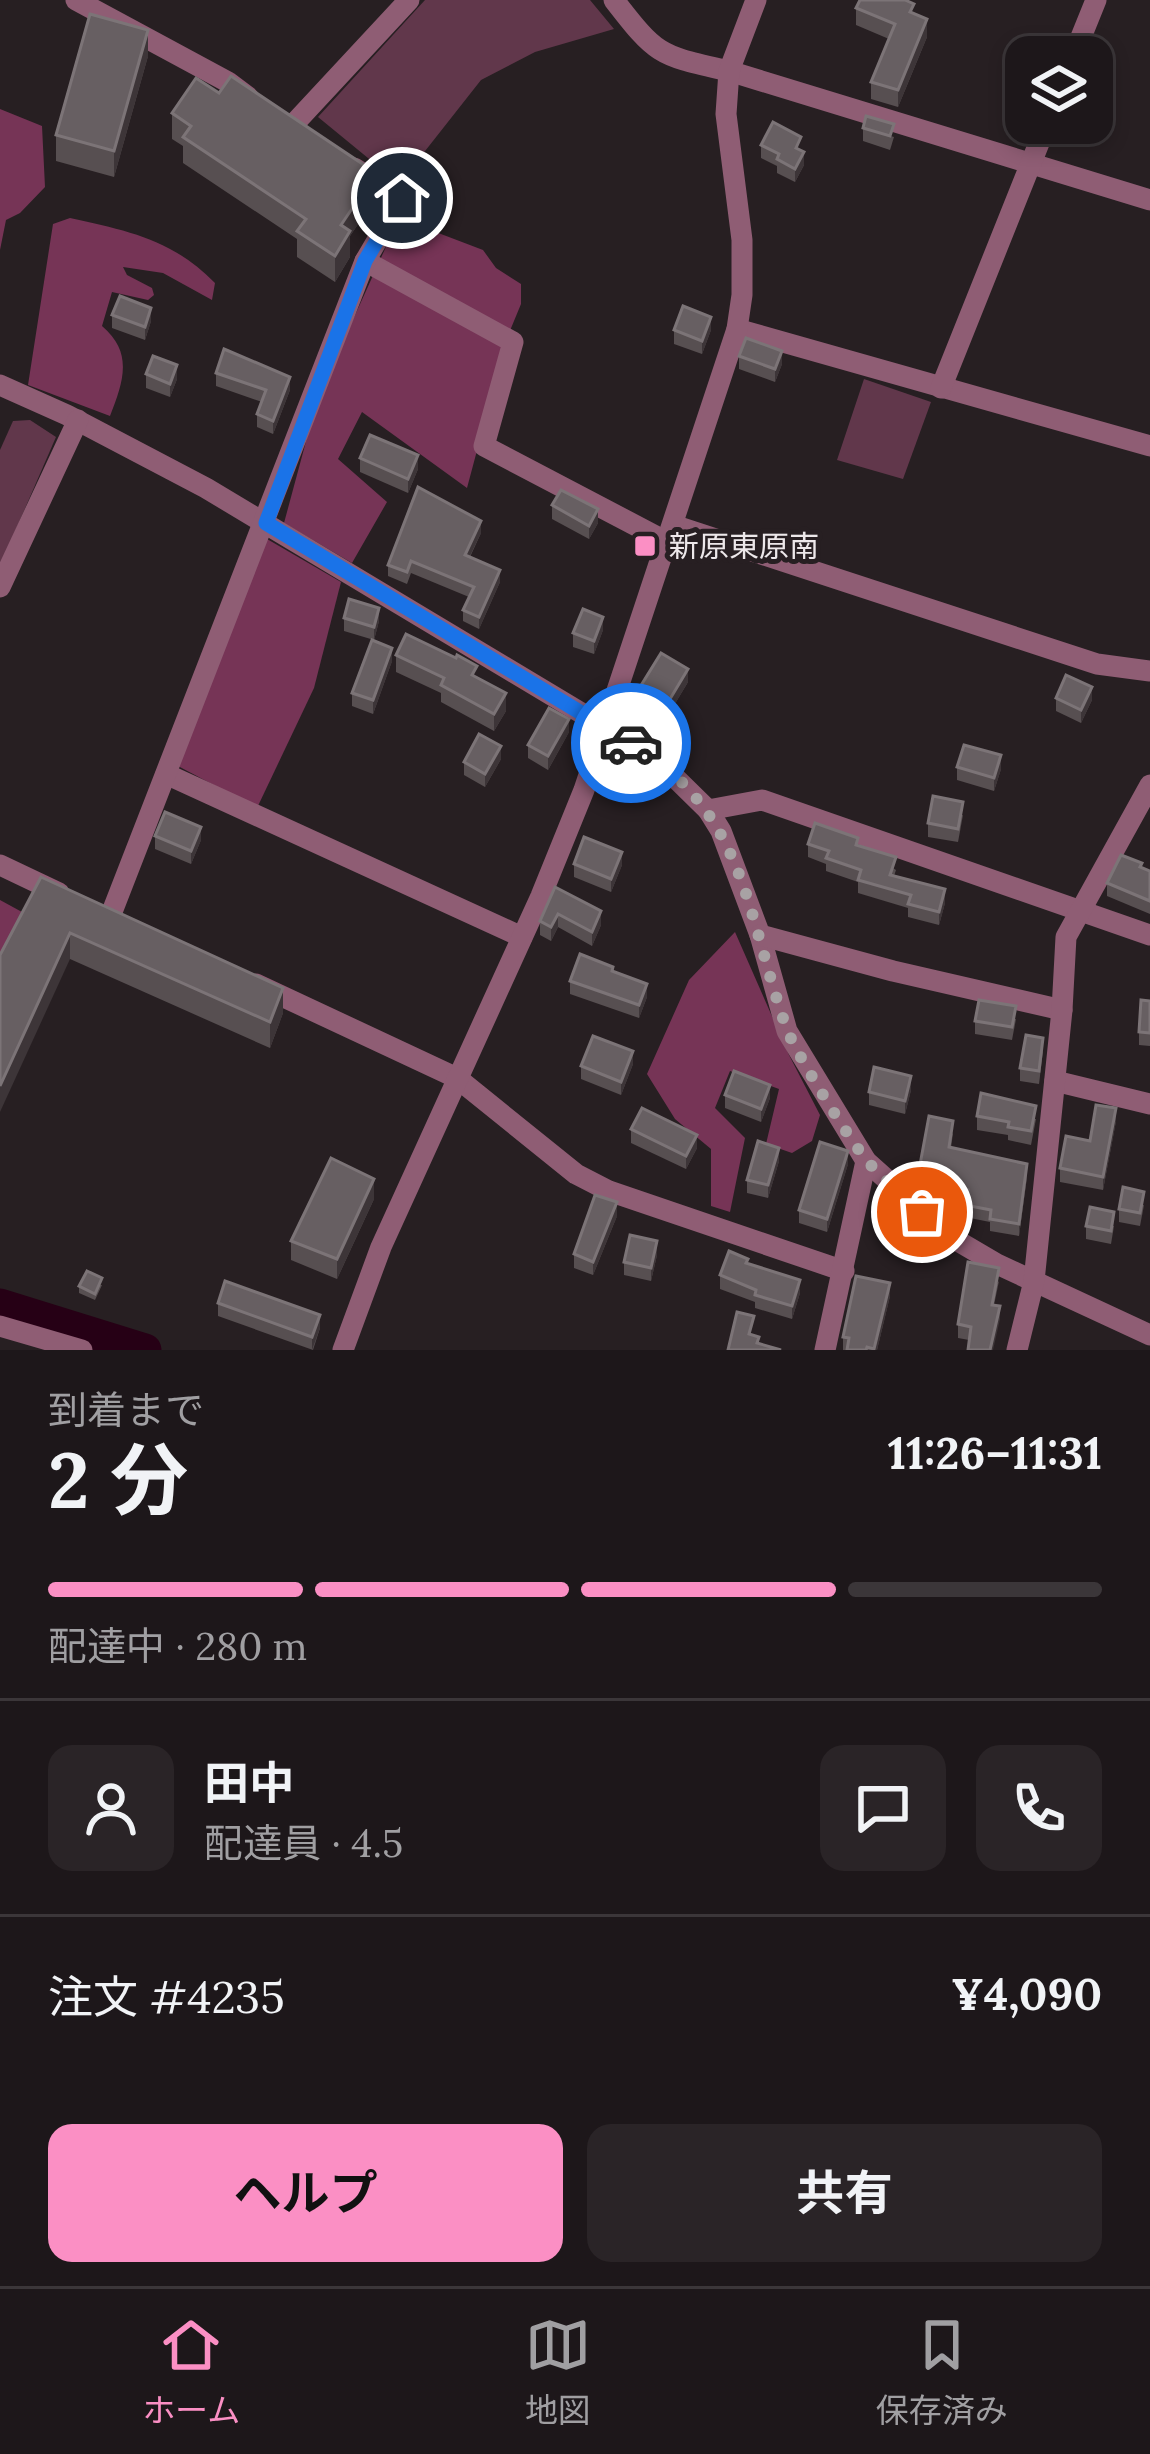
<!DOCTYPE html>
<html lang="ja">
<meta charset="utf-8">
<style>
body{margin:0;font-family:Lora,"Noto Sans JP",serif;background:#2a2427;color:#f1f3f6;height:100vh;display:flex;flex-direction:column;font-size:45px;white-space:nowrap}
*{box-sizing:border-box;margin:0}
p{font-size:39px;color:#a09fa2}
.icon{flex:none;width:66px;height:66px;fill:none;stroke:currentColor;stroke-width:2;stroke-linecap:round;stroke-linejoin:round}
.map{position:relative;height:1350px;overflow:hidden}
.side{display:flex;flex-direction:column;background:#1d171a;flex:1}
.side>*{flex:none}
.tools{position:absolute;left:1005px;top:36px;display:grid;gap:24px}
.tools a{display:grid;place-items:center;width:108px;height:108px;border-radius:24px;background:#1d171a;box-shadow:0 6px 18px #0003,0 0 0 3px #3b3639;font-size:60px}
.pin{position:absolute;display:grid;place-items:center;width:102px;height:102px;color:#fff;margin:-51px;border:6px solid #fff;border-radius:50%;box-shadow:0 3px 12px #0007}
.courier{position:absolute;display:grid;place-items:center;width:120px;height:120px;margin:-60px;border:9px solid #1a73e8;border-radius:50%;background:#fff;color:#222;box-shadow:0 3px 15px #0007}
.head em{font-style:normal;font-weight:700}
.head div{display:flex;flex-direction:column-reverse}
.head{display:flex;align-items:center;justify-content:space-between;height:204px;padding:0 48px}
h1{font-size:78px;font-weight:700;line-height:90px}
.bar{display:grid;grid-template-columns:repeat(4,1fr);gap:18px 12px;align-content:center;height:144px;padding:0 48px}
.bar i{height:15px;border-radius:9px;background:#3b3639}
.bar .selected{background:#fb8fc4}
.bar p{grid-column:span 4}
.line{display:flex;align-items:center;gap:30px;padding:0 48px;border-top:3px solid #3b3639}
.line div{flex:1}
.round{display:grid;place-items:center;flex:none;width:126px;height:126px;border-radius:24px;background:#2a2427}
.primary-button{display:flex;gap:24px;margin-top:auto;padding:24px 48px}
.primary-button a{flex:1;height:138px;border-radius:24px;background:#fb8fc4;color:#111;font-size:48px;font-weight:700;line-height:138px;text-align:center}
.primary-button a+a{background:#2a2427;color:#f1f3f6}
.menu{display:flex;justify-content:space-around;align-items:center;height:168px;border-top:3px solid #3b3639;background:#1d171a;font-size:33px;color:#a09fa2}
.menu a{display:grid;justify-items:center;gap:6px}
.menu .selected{color:#fb8fc4}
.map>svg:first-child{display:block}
</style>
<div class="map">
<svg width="1150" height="1350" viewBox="0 0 1150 1350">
<rect width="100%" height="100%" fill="#271f22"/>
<g fill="#61374b">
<path d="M425 0H590L614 29 535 52 481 80 418 160 385 172 318 117Z"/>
<path d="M864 379 931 402 903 479 837 460Z"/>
<path d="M30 420 56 437 0 566V450L13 421Z"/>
</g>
<g fill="#763456">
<path d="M0 109 42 126 45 187 20 213 6 220 0 250Z"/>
<path d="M70 218C128 231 172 239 215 283L212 300 163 273 123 267 127 275 152 288 154 295 148 300 112 292 102 326C134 353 123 382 110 416L28 385 53 224Z"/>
<path d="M399 218 483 250 496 268 521 284V304L507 338 467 488 362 412 338 459 387 502 352 563 284 523 318 397Z"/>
<path d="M267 539 341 582 314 688 257 808 178 766Z"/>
<path d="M0 900 22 912 0 957Z"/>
<path d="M735 932 789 1055 820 1115 812 1141 792 1153 766 1144 779 1089 730 1071 715 1108 745 1138 730 1212 711 1206V1149L675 1119 647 1074 689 980Z"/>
</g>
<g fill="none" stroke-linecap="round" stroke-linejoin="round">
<path stroke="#260015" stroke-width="33" d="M0 1305 145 1350"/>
<g stroke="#8f5d74" stroke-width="21">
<path d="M76 0 228 82 248 97"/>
<path d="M614 0C658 57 659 55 729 71L1150 200"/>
<path d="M1073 57 1096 0"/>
<path d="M291 127 409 0"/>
<path d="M365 261 513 342 484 446 667 542"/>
<path d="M737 329 1150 446"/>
<path d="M0 385 67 415 206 488 653 756 708 810 721 831 760 935 787 1031 866 1161 951 1237 997 1264 1150 1335"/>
<path d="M941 388 1047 123"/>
<path d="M673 525 1097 664 1150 671"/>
<path d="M0 587 78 420"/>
<path d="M166 774 522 937"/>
<path d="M708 810 762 800 1150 935"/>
<path d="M0 865 59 893"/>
<path d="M110 917 365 261 402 198 354 168"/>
<path d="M760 935 893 971 1062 1010"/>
<path d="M256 984 457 1078 576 1174 609 1191 844 1271"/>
<path d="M1055 1081 1150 1104"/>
<path d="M0 1326 82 1350"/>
<path d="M343 1350 381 1247 541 896 584 790 737 329 742 295V240L726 114 729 71 756 0"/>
<path d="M825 1350 866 1161"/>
<path d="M1017 1350 1034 1281 1062 1010 1066 937 1150 785"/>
</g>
</g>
<g fill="#574f51">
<path d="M856 8 914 14 927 37 898 107 871 99V82L889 39 856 25Z"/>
<path d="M148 56 114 177 56 161V135Z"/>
<path d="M172 113 376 198 350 236V257L335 282 297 257V239L183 163V146L172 139Z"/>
<path d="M863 128 894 137 890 150 863 141Z"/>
<path d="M761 145 801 150 804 165 795 182 777 173V166L761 158Z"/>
<path d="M112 315 151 321 145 340 112 328Z"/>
<path d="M674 330H711L702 354 674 344Z"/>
<path d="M739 356 782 364 775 382 739 369Z"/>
<path d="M216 373 290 390 273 434 257 427V414L262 402 216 386Z"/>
<path d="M146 374 177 379 170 397 146 388Z"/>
<path d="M360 458 418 469 408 493 360 472Z"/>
<path d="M552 505 598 523 589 539 552 519Z"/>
<path d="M481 533 470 557 500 582 479 629 463 621V610L469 597 411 573 407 584 388 576V565Z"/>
<path d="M344 618 379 621 374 640 344 631Z"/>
<path d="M603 630 594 654 573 647V633Z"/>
<path d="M396 655 477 678 506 711 494 731 441 702V693L396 672Z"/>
<path d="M392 661 373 714 352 706V693Z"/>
<path d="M688 682 667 717 640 700V687Z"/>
<path d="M1056 698 1092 700 1081 723 1056 711Z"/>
<path d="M569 732 548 770 528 758V745Z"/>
<path d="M501 759 485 787 464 775V762Z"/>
<path d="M957 767 1001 769 994 791 957 780Z"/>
<path d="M963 815 958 842 928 837V823Z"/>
<path d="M155 836 201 840 191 864 155 849Z"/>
<path d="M808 844 858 845 896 870 894 876 945 903 939 925 908 917V908L858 893V882L826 871V864L808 857Z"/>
<path d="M574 864 622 865 611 892 574 877Z"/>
<path d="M1142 868 1150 871V914L1107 896V883Z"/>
<path d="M41 877 283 1013 270 1048 70 959Z"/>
<path d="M555 887 601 925 592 946 558 927 551 941 540 935V921Z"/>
<path d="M613 971 647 997 639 1018 570 994V981Z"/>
<path d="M1150 1001V1046L1139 1045V1032Z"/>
<path d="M1016 1019 1012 1040 975 1034V1021Z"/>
<path d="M1043 1051 1039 1084 1020 1081V1068Z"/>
<path d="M633 1064 621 1095 581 1079V1066Z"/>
<path d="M911 1090 905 1114 869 1105V1092Z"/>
<path d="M725 1095 770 1098 761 1122 725 1108Z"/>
<path d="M977 1116 1036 1119 1031 1145 1008 1140V1135L977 1130Z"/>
<path d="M1116 1121 1103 1190 1060 1182V1168L1090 1141Z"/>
<path d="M631 1129 697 1148 686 1169 631 1143Z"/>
<path d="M953 1133 951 1148 1027 1177 1019 1236 990 1231V1222L965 1217 966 1202 930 1194V1184L919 1182V1170Z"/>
<path d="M779 1161 768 1198 747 1193V1180Z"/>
<path d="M848 1164 827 1232 799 1223V1210Z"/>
<path d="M374 1199 337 1279 291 1260V1241Z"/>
<path d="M1144 1205 1140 1226 1119 1222V1209Z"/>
<path d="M617 1216 593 1275 574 1268V1254Z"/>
<path d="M1086 1226H1114L1111 1244 1086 1239Z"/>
<path d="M657 1255 651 1281 624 1275V1262Z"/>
<path d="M748 1264 800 1293 792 1319 755 1308V1302L720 1289V1275Z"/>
<path d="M999 1281 994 1305 1000 1319 969 1340 958 1338V1324Z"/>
<path d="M102 1285 95 1300 79 1293V1286Z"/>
<path d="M890 1296 877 1350H843V1337Z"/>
<path d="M218 1303 320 1328 313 1350 218 1316Z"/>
</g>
<g fill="#3d3538">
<path d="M927 19V37L898 107V90Z"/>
<path d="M148 30V56L114 177V151Z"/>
<path d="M804 152V165L795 182V169Z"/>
<path d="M376 173V198L350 236V257L335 282V256L341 225Z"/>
<path d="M151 308V321L145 340V327Z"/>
<path d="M711 317V330L702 354V341Z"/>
<path d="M782 351V364L775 382V369Z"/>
<path d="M177 365V379L170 397V384Z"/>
<path d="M290 377V390L273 434V421Z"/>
<path d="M418 455V469L408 493V479Z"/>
<path d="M598 509V523L589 539V526Z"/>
<path d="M481 521V533L465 566V555Z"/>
<path d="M500 570V582L479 629V617Z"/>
<path d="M379 608V621L374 640V627Z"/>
<path d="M603 617V630L594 654V641Z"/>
<path d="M392 648V661L373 714V700Z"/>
<path d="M688 669V682L667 717V704Z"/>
<path d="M1092 687V700L1081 723V710Z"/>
<path d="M506 693V711L494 731V714Z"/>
<path d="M569 719V732L548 770V756Z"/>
<path d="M501 746V759L485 787V774Z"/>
<path d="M1001 755V769L994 791V778Z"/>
<path d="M201 827V840L191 864V851Z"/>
<path d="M622 852V865L611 892V879Z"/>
<path d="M945 889V903L939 925V912Z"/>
<path d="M601 911V925L592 946V932Z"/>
<path d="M558 914V927L551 941V927Z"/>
<path d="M70 933V959L0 1112V1086Z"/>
<path d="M647 984V997L639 1018V1005Z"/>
<path d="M283 988V1013L270 1048V1022Z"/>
<path d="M633 1051V1064L621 1095V1082Z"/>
<path d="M911 1076V1090L905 1114V1101Z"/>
<path d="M770 1085V1098L761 1122V1109Z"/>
<path d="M1116 1108V1121L1103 1190V1177Z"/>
<path d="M697 1135V1148L686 1169V1156Z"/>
<path d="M779 1148V1161L768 1198V1185Z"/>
<path d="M848 1151V1164L827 1232V1219Z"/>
<path d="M1027 1164V1177L1019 1236V1224Z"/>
<path d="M374 1179V1199L337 1279V1259Z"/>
<path d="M617 1202V1216L593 1275V1262Z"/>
<path d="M657 1241V1255L651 1281V1268Z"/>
<path d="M800 1280V1293L792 1319V1306Z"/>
<path d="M890 1283V1296L877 1350H874Z"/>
<path d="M1000 1306V1319L993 1350H990Z"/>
<path d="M320 1315V1328L312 1350V1337Z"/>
</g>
<g fill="#675f62" stroke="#7c7477" stroke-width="3">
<path d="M860 0H905L914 4 910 12 927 19 898 90 871 82 895 24 856 8Z"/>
<path d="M90 14 148 30 114 151 56 135Z"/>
<path d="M231 76 376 173 341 225 350 231 335 256 297 231 306 219 183 137 191 126 172 113 196 78 219 93Z"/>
<path d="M866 116 894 124 890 136 863 128Z"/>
<path d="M773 122 801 137 796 148 804 152 795 169 777 159 779 154 761 145Z"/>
<path d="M120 296 151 308 145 327 112 315Z"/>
<path d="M683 306 711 317 702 341 674 330Z"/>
<path d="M746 338 782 351 775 369 739 356Z"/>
<path d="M224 349 290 377 273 421 257 414 266 390 216 373Z"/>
<path d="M153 356 177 365 170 384 146 374Z"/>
<path d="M370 435 418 455 408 479 360 458Z"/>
<path d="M418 487 481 521 465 555 500 570 479 617 463 610 474 587 411 561 407 572 388 565Z"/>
<path d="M561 490 598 509 589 526 552 505Z"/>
<path d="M349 599 379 608 374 627 344 618Z"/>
<path d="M583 609 603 617 594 641 573 633Z"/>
<path d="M406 634 456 658 457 655 477 666 472 675 506 693 494 714 441 685 444 678 396 655Z"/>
<path d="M372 640 392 648 373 700 352 693Z"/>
<path d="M661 653 688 669 667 704 640 687Z"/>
<path d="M1066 675 1092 687 1081 710 1056 698Z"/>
<path d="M549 708 569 719 548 756 528 745Z"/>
<path d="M479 734 501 746 485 774 464 762Z"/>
<path d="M964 745 1001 755 994 778 957 767Z"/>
<path d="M933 796 963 802 958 829 928 823Z"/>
<path d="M165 812 201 827 191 851 155 836Z"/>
<path d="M815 823 858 838 856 845 896 857 890 875 945 889 939 912 908 904 911 895 858 880 861 870 826 858 829 851 808 844Z"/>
<path d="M584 837 622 852 611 879 574 864Z"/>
<path d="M1121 855 1142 863 1140 867 1150 871V901L1107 883Z"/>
<path d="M41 877 283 988 270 1022 70 933 0 1086V955Z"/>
<path d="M555 887 601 911 592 932 558 914 551 927 540 921Z"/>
<path d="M580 954 613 967 612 971 647 984 639 1005 570 981Z"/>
<path d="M979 1000 1016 1006 1012 1027 975 1021Z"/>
<path d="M1141 1000 1150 1001V1033L1139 1032Z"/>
<path d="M1026 1035 1043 1038 1039 1071 1020 1068Z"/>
<path d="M593 1036 633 1051 621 1082 581 1066Z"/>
<path d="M874 1067 911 1076 905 1101 869 1092Z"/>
<path d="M734 1071 770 1085 761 1109 725 1095Z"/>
<path d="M981 1093 1036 1106 1031 1131 1008 1127 1009 1122 977 1116Z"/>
<path d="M1096 1105 1116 1108 1103 1177 1060 1168 1066 1136 1090 1141Z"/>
<path d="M642 1108 697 1135 686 1156 631 1129Z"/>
<path d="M929 1116 953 1121 949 1147 1027 1164 1019 1224 990 1219 991 1210 965 1205 968 1190 930 1182 932 1173 919 1170Z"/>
<path d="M758 1141 779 1148 768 1185 747 1180Z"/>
<path d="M820 1142 848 1151 827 1219 799 1210Z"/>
<path d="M331 1158 374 1179 337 1259 291 1241Z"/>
<path d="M1123 1187 1144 1192 1140 1213 1119 1209Z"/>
<path d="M595 1195 617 1202 593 1262 574 1254Z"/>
<path d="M1090 1207 1114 1212 1111 1231 1086 1226Z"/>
<path d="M630 1235 657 1241 651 1268 624 1262Z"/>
<path d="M729 1251 748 1259 746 1263 800 1280 792 1306 755 1295 756 1290 720 1275Z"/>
<path d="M968 1262 999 1268 992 1305 1000 1306 990 1350H968L971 1327 958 1324Z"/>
<path d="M87 1271 102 1278 95 1294 79 1286Z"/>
<path d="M856 1276 890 1283 874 1349 867 1347 866 1350H847L849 1338 843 1337Z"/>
<path d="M225 1281 320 1315 312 1337 218 1303Z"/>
<path d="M737 1312 754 1316 749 1334 759 1337 757 1343 781 1350H728Z"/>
</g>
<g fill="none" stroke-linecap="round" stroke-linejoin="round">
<path stroke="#a8a2a4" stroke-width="12" stroke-dasharray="0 21.6" d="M631 743C746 812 746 913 786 1027 795 1052 850 1141 868 1162 884 1180 904 1195 922 1212"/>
<path stroke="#1a73e8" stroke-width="15" d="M402 198 365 261 266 523 631 743"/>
</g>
<rect fill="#fb8fc4" stroke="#271f22" stroke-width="4.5" x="633" y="534" width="24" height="24" rx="6"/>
<g text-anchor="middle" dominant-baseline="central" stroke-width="10" stroke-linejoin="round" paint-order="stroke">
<g font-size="30" fill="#ede8ea" stroke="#271f22" text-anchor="start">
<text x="669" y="546">新原東原南</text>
</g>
</g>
</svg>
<div class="tools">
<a><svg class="icon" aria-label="layers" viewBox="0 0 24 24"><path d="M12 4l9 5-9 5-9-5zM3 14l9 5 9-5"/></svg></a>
</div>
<div class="pin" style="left:922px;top:1212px;background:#ea580c"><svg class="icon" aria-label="bag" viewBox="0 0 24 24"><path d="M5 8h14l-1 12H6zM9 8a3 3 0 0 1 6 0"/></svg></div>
<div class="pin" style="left:402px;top:198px;background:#1f2937"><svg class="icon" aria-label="home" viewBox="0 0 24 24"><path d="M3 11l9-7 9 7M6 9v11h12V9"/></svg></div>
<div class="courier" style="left:631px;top:743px"><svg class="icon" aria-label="car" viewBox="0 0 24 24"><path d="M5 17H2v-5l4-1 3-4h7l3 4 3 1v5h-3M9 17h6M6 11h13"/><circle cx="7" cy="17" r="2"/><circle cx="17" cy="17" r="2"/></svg></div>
</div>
<section class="side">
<div class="head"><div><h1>2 分</h1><p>到着まで</p></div><em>11:26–11:31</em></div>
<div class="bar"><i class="selected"></i><i class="selected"></i><i class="selected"></i><i></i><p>配達中 · 280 m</p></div>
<div class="line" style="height:216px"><a class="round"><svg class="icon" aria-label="person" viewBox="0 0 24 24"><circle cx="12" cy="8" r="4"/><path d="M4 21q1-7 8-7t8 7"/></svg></a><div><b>田中</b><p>配達員 · 4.5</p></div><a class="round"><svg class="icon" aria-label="chat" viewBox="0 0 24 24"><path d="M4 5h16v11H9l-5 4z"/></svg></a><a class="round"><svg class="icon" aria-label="phone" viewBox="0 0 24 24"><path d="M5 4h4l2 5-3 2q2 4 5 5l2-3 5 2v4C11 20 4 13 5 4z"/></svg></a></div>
<div class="line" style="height:156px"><div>注文 #4235</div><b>¥4,090</b></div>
<div class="primary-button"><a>ヘルプ</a><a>共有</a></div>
</section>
<nav class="menu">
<a class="selected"><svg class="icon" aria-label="home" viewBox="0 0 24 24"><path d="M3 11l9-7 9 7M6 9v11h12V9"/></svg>ホーム</a>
<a><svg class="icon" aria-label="map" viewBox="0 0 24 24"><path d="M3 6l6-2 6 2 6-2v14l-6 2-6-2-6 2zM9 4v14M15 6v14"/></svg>地図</a>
<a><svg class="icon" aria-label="saved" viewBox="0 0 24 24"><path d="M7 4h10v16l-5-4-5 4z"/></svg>保存済み</a>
</nav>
